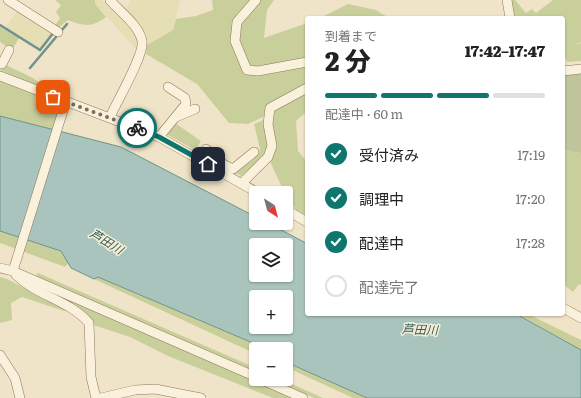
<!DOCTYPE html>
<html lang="ja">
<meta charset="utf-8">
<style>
body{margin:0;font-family:Literata,"Noto Sans JP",serif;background:#f6f6f6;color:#222;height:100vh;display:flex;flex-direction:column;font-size:15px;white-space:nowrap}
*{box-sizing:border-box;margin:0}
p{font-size:13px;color:#767676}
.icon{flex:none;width:22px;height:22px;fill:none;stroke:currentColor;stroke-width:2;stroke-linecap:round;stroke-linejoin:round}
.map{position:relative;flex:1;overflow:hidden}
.side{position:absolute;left:305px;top:16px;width:260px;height:300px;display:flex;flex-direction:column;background:#fff;border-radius:4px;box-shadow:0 1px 3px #0004}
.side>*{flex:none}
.needle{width:26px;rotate:144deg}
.tools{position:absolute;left:249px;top:186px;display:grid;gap:8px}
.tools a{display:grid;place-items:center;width:44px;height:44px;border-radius:4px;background:#fff;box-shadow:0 1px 3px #0004;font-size:20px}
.pin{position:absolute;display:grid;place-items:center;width:34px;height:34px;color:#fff;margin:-17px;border-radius:8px;box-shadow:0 2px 6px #0006}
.courier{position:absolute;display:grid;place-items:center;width:40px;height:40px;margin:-20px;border:3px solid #0f766e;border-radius:50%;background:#fff;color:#222;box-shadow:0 1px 5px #0007}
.headline em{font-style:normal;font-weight:800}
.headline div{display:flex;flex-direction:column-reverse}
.headline{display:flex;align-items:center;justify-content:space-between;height:68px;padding:0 20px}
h1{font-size:26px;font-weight:800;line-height:30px}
.bar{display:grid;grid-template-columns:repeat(4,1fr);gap:6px 4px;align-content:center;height:48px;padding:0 20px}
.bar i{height:5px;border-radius:3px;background:#e0e0e0}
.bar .current{background:#0f766e}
.bar p{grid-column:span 4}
ol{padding:0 20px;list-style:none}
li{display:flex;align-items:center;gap:12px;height:44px}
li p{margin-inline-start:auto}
li .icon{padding:4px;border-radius:50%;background:#0f766e;color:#fff;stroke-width:4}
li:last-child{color:#767676}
li i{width:22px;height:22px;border:2px solid #e0e0e0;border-radius:50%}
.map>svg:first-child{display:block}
</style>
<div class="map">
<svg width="581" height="398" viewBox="0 0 581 398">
<rect width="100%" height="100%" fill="#f0e4c8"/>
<g fill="#e6deb5">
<path d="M95 0H102L132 28 137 37 138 51 95 4Z"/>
<path d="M131 0H180L173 30 147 45 146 34 139 24 124 12Z"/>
<path d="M19 9 54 33 40 49 5 28Z"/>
</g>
<g fill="#c9cf9b">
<path d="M55 0H95V4L106 17C93 27 85 27 68 20L57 29 54 27 60 18 56 12 61 5Z"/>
<path d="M212 0H274L267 10 264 38 307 23V111L296 121 298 151 307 162V216L296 210 286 196 268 157 276 143 271 118 263 117 248 124 229 123 197 84 146 54 147 45 173 30 176 19 196 16 213 10Z"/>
<path d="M511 0H515L526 13 532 9 536 13 553 0H581V42L575 45 581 43V61L567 62 563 52V18H515Z"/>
<path d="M348 4 376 10 389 18H320Z"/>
<path d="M0 27 19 38 12 50 0 42Z"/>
<path d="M0 62 33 78 53 93 0 70Z"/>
<path d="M0 79 61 104 56 131 0 116Z"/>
<path d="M266 119 269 148 259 161 241 176 235 172 244 162 259 153 260 149 254 124Z"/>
<path d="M175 123 201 141 195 150 166 134Z"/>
<path d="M563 146 566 151 581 153V285L579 284 573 292 563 284Z"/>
<path d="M0 231 61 251 68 263 65 267 0 243Z"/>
<path d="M38 273 256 368V372L36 276Z"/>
<path d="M0 277 7 279 67 310 64 311 22 297 11 303 12 320 0 323Z"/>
<path d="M98 277 267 349H256V354L94 279Z"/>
<path d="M34 285 297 398H273L168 356 130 337 93 325Z"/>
<path d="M518 314H528L581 340V350Z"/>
<path d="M286 362 367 398H353L286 367Z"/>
<path d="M272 379H281L323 398H314Z"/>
</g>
<path fill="#bfc49a" d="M581 73V153L566 151 563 146V74Z"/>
<path fill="#a9c4bc" stroke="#6f938a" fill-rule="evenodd" d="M0 116 121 147 256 217V223H268L304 242 307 245V314L518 315 581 350V398H367L286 362V349H267L98 277 94 279 71 268 61 251 0 231ZM256 245H286V275H256ZM256 297H286V327H256Z"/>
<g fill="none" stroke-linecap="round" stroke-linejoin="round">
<g stroke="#6f938a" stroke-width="2.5">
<path d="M0 25 40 50"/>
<path d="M40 50 54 32"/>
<path d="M30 68 67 24"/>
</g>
<defs>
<g id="minor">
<path d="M8 0 58 32"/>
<path d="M256 0 237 22 235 41 247 70 258 71 307 62"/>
<path d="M507 0 510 18"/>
<path d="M0 64H2L9 50"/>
<path d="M563 71 581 69"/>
<path d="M0 76 159 137 258 193"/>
<path d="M110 117C116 103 145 54 142 41 139 25 120 12 110 0"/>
<path d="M176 117 195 109"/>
<path d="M159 137 186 104 185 98 168 87"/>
<path d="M206 149 223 164"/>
<path d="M220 171 223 164 233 169 254 152"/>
<path d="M242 183 268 157 272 146 268 124 270 108 307 88"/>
<path d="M286 210 307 222"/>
<path d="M0 268 13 271 256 377"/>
<path d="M13 271 66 101"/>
<path d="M16 275C37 296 69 300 89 323L91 377 96 398"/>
<path d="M563 308 581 318"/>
<path d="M0 355 15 378 20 398"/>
<path d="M260 379 303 398"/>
<path d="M101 398 135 390 155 389 201 398"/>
</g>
</defs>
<use href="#minor" stroke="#8d765c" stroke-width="10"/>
<use href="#minor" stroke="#faf1dc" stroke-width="9"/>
</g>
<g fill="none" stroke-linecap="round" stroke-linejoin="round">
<path stroke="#7c6e5b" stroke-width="4" stroke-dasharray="0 7.2" d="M53 97 137 128"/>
<path stroke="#0f766e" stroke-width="5" d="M137 128 159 137 208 164"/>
</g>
<g text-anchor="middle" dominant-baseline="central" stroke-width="3" stroke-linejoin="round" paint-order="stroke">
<g font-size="12" font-style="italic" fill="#2f5d5a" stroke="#f7eed8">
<text transform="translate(107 241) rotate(32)">芦田川</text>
<text transform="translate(420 329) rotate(2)">芦田川</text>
</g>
</g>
</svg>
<div class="tools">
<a><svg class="needle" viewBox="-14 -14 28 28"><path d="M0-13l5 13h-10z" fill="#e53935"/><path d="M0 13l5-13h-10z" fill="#767676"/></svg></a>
<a><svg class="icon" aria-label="layers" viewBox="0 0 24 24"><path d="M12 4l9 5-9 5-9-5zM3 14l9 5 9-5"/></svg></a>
<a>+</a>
<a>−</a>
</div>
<div class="pin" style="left:53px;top:97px;background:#ea580c"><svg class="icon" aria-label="bag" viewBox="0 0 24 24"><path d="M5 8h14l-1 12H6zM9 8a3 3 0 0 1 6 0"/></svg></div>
<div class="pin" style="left:208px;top:164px;background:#1f2937"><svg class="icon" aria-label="home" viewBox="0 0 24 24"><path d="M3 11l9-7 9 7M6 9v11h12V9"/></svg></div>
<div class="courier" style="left:137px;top:128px"><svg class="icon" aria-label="bike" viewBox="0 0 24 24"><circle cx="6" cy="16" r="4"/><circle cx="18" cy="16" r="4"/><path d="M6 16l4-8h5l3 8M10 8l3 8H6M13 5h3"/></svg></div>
<section class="side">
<div class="headline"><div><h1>2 分</h1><p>到着まで</p></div><em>17:42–17:47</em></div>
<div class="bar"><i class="current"></i><i class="current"></i><i class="current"></i><i></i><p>配達中 · 60 m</p></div>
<ol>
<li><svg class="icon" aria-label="check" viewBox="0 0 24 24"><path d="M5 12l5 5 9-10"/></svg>受付済み<p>17:19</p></li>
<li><svg class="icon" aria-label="check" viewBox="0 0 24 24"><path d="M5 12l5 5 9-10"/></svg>調理中<p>17:20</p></li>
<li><svg class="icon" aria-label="check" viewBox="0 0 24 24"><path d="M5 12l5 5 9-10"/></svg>配達中<p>17:28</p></li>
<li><i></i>配達完了</li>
</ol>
</section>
</div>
